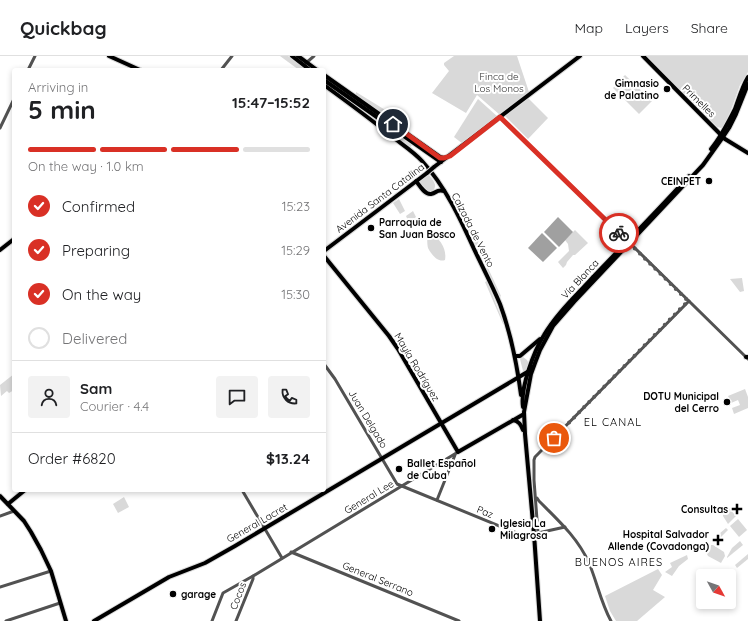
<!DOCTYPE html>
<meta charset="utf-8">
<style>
body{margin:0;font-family:Quicksand,sans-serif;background:#f2f2f2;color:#202124;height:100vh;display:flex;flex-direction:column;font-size:15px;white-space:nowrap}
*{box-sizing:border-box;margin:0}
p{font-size:13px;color:#757577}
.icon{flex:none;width:22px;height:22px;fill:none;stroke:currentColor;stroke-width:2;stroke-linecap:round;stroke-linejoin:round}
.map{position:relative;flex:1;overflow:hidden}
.sheet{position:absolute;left:12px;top:12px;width:314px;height:424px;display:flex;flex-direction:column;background:#fff;border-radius:4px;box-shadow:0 2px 6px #0003}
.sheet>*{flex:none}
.needle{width:26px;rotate:130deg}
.controls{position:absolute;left:696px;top:513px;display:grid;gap:8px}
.controls a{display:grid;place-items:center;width:40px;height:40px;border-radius:4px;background:#fff;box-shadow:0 2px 6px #0003;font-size:20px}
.pin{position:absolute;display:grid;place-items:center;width:34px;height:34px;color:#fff;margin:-17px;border:2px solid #fff;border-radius:50%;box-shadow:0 1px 4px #0007}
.courier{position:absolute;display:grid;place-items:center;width:40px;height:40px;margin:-20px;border:3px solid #d93025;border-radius:50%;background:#fff;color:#222;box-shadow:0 1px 5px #0007}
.summary em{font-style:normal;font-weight:800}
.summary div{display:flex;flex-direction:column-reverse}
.summary{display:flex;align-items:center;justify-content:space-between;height:68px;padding:0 16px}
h1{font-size:26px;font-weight:800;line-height:30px}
.bar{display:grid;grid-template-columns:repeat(4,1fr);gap:6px 4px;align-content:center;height:48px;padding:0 16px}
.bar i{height:5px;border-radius:3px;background:#e0e0e0}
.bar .current{background:#d93025}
.bar p{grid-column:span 4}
.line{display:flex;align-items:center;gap:10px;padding:0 16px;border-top:1px solid #e0e0e0}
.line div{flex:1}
.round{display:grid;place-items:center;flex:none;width:42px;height:42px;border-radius:4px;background:#f2f2f2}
ol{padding:0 16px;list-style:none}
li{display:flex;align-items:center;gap:12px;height:44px}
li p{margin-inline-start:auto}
li .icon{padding:4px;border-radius:50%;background:#d93025;color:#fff;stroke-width:4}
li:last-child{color:#757577}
li i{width:22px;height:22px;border:2px solid #e0e0e0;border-radius:50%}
header{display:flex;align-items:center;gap:24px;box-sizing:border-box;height:56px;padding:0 20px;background:#fff;border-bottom:1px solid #e0e0e0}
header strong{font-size:19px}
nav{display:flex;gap:22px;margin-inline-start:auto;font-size:14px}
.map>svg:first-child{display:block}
</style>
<header>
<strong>Quickbag</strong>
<nav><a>Map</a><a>Layers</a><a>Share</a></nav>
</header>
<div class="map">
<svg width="748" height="565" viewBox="0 0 748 565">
<rect width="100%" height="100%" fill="#fff"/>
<g fill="#d9d9d9">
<path d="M280 0H288L304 11 306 14H299Z"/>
<path d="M454 0H517L529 36 500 59 477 39 466 57 432 37 449 15 444 9V7Z"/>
<path d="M646 0H748V16L740 29 731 54 723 71 721 72 717 71Z"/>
<path d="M625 19 652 45 639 58 613 32Z"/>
<path d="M356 36 408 68 404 74 356 40Z"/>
<path d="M528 42 548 62 528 83 505 60Z"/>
<path d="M478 43 498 61 463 88 454 81Z"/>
<path d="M374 62 412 89 410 92 382 70Z"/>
<path d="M429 119C433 124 438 129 433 135 426 138 423 131 419 126Z"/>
<path d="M399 143 405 155 400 158 393 147Z"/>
<path d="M413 155 416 161 409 167 406 160Z"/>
<path d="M471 169 473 174 476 175 479 184 478 187 484 193 481 197 501 240 500 241 467 170Z"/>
<path d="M575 174 588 187 575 199H573L567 206 566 209 563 212 558 206 569 195 568 188 565 184Z"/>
<path d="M430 177C440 182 447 193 445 204 438 207 431 198 428 192 427 188 427 182 428 178Z"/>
<path d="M742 222 744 235 740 236 730 223Z"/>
<path d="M487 225 502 263 504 268H503L485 226Z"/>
<path d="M523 301 527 304 529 308 527 313 525 315H523L520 303Z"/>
<path d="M14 318V329L12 331 14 334 9 337 7 335 1 340 0 329Z"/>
<path d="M745 333 748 341V352L734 358 732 352 740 349 738 344 731 347 728 340Z"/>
<path d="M124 441 129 451 118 457 113 448Z"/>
<path d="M726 449 736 460 728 468 723 460V450Z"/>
<path d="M738 463 747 474 739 481 730 470Z"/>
<path d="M726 472 728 474 715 487 712 484Z"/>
<path d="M740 485 743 489 727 502V501L732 492Z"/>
<path d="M711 489H713L724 496 725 500 721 507 708 500 707 498Z"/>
<path d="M748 498V503L737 512 735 509Z"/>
<path d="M687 499 688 503 679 510 672 520 665 516 672 511 670 507Z"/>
<path d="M658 513 662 519 653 534 665 541 637 565H616L610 555 605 540Z"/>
</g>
<g fill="#a0a0a0">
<path d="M558 161 573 176 559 191 544 176Z"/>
<path d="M542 177 557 192 543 206 528 192Z"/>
</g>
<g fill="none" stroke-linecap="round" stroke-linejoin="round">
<defs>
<g id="major">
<path d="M109 0 140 14"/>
<path d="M292 0 310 14"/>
<path d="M298 0 317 14"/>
<path d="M643 0 725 83 748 97"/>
<path d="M324 19 440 101 444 102 447 101"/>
<path d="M324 24 441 106"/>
<path d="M324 29C346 45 368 61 389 78 400 87 413 95 422 105 445 130 460 162 474 193 483 212 492 229 500 248 511 278 517 308 521 339"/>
<path d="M711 93C721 81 728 67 735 53 739 42 742 31 748 21"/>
<path d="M434 111 580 0"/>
<path d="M416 125C419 129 425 139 431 138 437 137 436 133 444 135"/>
<path d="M0 194 14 183"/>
<path d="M324 195 427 117"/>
<path d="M324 200 389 280 398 293 458 396 524 358"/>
<path d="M515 300H520L540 283"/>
<path d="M746 301H748"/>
<path d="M523 351C520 332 534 295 544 279 557 257 576 240 593 221 625 188 658 154 689 120"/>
<path d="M513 364C519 365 521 369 523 374"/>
<path d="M0 440 24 465 31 476 41 494 51 515 66 565"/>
<path d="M8 448 25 434"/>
<path d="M94 565 169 521 205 507 235 490 519 321 529 315 533 311"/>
<path d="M540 565 534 478 525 378 524 356 531 318 535 307 540 294 553 270 574 246 685 128 703 109 723 81 729 72 736 58 748 28"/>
</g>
</defs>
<use href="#major" stroke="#dbdbdb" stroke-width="6"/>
<g stroke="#525252" stroke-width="3">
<path d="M306 7 314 0"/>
<path d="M28 14 35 0"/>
<path d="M221 14 232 0"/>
<path d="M500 61 590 148 748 303"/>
<path d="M0 72 14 43"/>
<path d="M324 308 335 323 397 428 519 478 538 477 565 471"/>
<path d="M242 434 282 502"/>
<path d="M537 442 539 445C558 464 578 482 589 507 597 526 601 547 611 565"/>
<path d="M437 444 455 399"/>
<path d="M0 460 14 455"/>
<path d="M538 477 534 424V404L535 401 689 245"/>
<path d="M291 496 459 565"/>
<path d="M0 531 51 515"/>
<path d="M6 565 60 547"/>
<path d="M212 565 223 537 253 520 458 396"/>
<path d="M236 565 253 523V520"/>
</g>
<use href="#major" stroke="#000" stroke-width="4"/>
<defs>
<path id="major-bridge" d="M427 117 434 111"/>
</defs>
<use href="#major-bridge" stroke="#dbdbdb" stroke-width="6" stroke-linecap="butt"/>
<use href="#major-bridge" stroke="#000" stroke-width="4"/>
</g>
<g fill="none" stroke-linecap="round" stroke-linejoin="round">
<path stroke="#595959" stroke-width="4" stroke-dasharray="0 7.2" d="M554 382 688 245 619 177"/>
<path stroke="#d93025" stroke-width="5" d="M393 68 440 102H444L450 100 500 61 619 177"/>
</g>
<g fill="#000" stroke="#fff" stroke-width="1.5">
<circle cx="667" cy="33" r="4"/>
<circle cx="709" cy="125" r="4"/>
<circle cx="371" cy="172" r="4"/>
<circle cx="727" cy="346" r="4"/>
<circle cx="399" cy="413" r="4"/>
<path d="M735 447h4v4h4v4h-4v4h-4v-4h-4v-4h4z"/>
<circle cx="492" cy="473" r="4"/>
<path d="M716 478h4v4h4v4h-4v4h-4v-4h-4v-4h4z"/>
<circle cx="173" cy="538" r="4"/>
</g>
<g text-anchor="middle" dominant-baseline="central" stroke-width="4" stroke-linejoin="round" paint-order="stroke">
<g font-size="10" fill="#303030" stroke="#fff">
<text x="499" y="20">Finca de<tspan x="499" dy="12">Los Monos</tspan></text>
</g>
<g font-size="10" font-weight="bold" fill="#000" stroke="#fff" text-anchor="end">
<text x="659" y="27">Gimnasio<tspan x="659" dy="12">de Palatino</tspan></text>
<text x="701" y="125">CEINPET</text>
<text x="379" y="166" text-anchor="start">Parroquia de<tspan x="379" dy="12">San Juan Bosco</tspan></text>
<text x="719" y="340">DOTU Municipal<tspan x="719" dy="12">del Cerro</tspan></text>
<text x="407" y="407" text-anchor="start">Ballet Español<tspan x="407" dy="12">de Cuba</tspan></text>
<text x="728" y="453">Consultas</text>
<text x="500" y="467" text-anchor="start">Iglesia La<tspan x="500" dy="12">Milagrosa</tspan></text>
<text x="709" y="478">Hospital Salvador<tspan x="709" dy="12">Allende (Covadonga)</tspan></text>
<text x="181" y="538" text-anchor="start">garage</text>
</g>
<g font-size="10" fill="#000" stroke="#fff">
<text transform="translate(699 45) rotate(45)">Primelles</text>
<text transform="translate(380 142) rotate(-37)">Avenida Santa Catalina</text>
<text transform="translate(473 174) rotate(63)">Calzada de Vento</text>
<text transform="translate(580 223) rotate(-47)">Vía Blanca</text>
<text transform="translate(417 311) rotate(59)">Mayía Rodríguez</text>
<text transform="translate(368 363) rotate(59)">Juan Delgado</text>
<text transform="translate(369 441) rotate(-31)">General Lee</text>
<text transform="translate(485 456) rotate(22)">Paz</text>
<text transform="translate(257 467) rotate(-30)">General Lacret</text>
<text transform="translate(378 523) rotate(22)">General Serrano</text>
<text transform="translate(238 540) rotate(-69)">Cocos</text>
</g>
<g font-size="11" letter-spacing="1" fill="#000" stroke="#fff">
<text x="613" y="366">EL CANAL</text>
<text x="619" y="506">BUENOS AIRES</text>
</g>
</g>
</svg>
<div class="controls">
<a><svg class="needle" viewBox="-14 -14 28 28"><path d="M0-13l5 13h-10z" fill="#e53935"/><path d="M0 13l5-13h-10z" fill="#757577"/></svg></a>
</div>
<div class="pin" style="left:554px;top:382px;background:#ea580c"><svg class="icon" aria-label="bag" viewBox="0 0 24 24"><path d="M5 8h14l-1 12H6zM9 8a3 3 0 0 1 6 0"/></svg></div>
<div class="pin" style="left:393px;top:68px;background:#1f2937"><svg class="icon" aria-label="home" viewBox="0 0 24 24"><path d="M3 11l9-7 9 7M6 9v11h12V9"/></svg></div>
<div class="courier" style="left:619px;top:177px"><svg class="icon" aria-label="bike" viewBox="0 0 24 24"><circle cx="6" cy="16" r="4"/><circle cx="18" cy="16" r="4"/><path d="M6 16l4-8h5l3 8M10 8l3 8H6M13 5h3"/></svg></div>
<section class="sheet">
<div class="summary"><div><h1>5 min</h1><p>Arriving in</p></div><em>15:47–15:52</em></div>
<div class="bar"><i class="current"></i><i class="current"></i><i class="current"></i><i></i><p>On the way · 1.0 km</p></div>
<ol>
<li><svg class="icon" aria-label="check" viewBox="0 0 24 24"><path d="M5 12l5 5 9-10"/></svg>Confirmed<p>15:23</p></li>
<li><svg class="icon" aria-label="check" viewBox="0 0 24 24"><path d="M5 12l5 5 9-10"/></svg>Preparing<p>15:29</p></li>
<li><svg class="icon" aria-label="check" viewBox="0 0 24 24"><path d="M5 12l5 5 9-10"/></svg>On the way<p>15:30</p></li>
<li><i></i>Delivered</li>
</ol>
<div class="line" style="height:72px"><a class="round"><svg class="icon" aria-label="person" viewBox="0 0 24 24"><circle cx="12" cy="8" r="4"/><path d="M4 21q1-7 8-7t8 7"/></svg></a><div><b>Sam</b><p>Courier · 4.4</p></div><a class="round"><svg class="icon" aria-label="chat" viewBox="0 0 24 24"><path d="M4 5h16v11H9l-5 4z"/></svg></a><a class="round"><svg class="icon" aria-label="phone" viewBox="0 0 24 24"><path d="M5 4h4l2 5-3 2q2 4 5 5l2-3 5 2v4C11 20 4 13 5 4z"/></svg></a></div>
<div class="line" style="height:52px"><div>Order #6820</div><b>$13.24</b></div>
</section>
</div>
